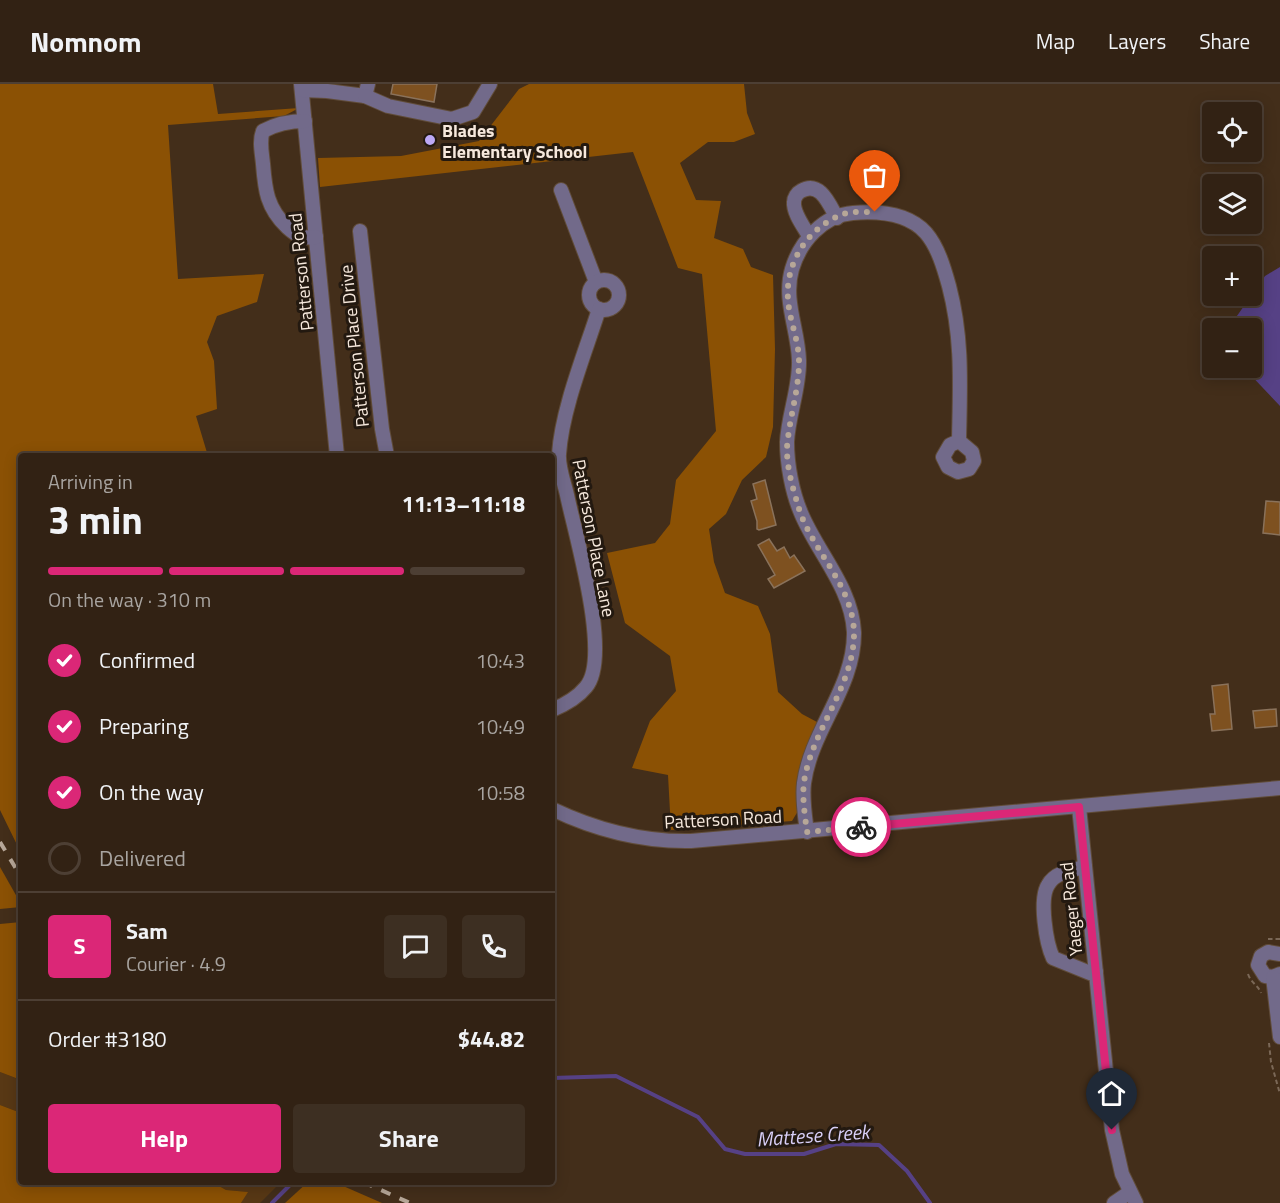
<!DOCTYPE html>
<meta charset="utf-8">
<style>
body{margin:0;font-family:"Titillium Web",sans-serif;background:#3d2f22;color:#f1f3f6;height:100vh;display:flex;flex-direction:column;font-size:22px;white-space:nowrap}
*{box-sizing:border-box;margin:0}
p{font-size:20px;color:#a8a4a0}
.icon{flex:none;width:33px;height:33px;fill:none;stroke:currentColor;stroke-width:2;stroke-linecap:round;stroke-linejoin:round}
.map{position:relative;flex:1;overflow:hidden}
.panel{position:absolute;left:18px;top:369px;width:537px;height:732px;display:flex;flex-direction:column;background:#322214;border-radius:6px;box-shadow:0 3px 15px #0003,0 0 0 2px #4d3f34}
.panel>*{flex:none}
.controls{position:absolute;left:1202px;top:18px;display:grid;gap:12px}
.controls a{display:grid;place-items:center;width:60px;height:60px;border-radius:6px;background:#322214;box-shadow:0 3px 15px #0003,0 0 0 2px #4d3f34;font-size:30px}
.pin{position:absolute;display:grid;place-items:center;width:51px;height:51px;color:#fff;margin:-62px -26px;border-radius:50% 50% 50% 0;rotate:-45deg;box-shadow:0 0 6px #0007}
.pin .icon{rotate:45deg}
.courier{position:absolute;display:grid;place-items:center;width:60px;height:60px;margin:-30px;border:4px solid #db2777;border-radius:50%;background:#fff;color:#222;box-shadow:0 2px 8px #0007}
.summary em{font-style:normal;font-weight:700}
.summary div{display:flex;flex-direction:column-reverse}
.summary{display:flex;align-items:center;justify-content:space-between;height:102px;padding:0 30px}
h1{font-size:39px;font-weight:700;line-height:45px}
.bar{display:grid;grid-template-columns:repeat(4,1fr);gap:9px 6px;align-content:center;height:72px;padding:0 30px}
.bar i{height:8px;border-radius:4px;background:#4d3f34}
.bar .active{background:#db2777}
.bar p{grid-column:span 4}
.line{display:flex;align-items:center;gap:15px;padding:0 30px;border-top:2px solid #4d3f34}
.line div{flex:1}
.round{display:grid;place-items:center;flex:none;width:63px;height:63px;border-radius:6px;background:#3d2f22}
ol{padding:0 30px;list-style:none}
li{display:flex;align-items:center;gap:18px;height:66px}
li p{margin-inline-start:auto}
li .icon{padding:6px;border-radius:50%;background:#db2777;color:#fff;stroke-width:4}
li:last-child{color:#a8a4a0}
li i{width:33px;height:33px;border:3px solid #4d3f34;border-radius:50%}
.cta{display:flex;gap:12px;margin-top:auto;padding:12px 30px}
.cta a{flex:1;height:69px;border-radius:6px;background:#db2777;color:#fff;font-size:24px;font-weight:700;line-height:69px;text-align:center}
.cta a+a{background:#3d2f22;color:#f1f3f6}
header{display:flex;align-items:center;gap:36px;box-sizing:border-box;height:84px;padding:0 30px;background:#322214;border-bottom:2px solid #4d3f34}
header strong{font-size:28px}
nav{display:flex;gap:33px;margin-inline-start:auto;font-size:21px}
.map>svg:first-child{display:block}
</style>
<header>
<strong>Nomnom</strong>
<nav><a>Map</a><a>Layers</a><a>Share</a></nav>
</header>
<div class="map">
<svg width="1280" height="1119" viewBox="0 0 1280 1119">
<rect width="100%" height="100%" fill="#432e1a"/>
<g fill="#583815">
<path d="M0 988 21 996V1029L0 1021Z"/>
<path d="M212 1098H281L260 1119H241L247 1108 226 1106Z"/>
</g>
<g fill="#8b5104">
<path d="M0 0H213L218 30 299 24 284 32 168 41 178 195 264 190 257 218 217 232 207 258 214 277 217 325 196 332 208 372H21V769L0 726Z"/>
<path d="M529 0H744L747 29 755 50 734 58H708L680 79 696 116 721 117 714 154 743 165 751 183 773 191 775 265 773 343 766 373 742 396 726 430 709 445 714 478 725 509 758 522 770 550 778 608 802 630 817 638 799 687 798 727 792 737 671 746 668 691 632 684 650 637 676 607 670 572 625 539 607 469 655 459 670 440 676 396 716 347 702 190 678 184 633 68 320 103 318 74 401 72 479 57 519 5Z"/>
<path d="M0 783 21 820V823L0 825Z"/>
<path d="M21 838V996L0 988V840Z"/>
<path d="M0 1021 21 1029V1098H212L226 1106 248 1108 241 1119H0Z"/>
<path d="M308 1098H334L382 1119H285Z"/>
</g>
<path fill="#564185" d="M1280 183V322L1244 284H1251V244H1230L1232 239 1265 192Z"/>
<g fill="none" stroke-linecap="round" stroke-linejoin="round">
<g stroke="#564185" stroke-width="4">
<path d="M552 994 616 992 698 1033 725 1065 745 1070H804L836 1060 879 1061 907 1087 930 1119"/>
<path d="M272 1119 293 1098"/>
</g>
</g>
<g fill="#7e5120" stroke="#8a725b" stroke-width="1.5">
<path d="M393 0H437L434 18 391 10Z"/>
<path d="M765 396 776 441 759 446 757 445V437L751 417 757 415 753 400Z"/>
<path d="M1266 417 1280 418V451L1263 449Z"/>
<path d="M769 455 777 467 784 463 790 474 794 471 805 487 774 504 768 495 775 491 758 461Z"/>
<path d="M1228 600 1232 645 1212 647 1210 630H1215L1212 602Z"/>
<path d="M1276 625 1277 642 1255 644 1253 627Z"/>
</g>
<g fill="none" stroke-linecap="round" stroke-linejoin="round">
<defs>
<g id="minor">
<path d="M301 0 337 372"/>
<path d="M302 6 327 7 365 12 368 0"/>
<path d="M365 12 388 22 452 35 473 28 490 0"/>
<path d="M305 37C290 37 276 40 263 47 259 57 262 69 263 80 265 106 267 124 287 143 297 152 302 155 316 153"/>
<path d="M561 106 596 198"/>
<path d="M360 147 382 345 387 372"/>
<path d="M809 152C804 143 793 129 794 118 794 114 797 109 801 107 820 96 829 120 837 134"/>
<circle cx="604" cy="211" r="15"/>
<path d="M552 626C564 621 578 613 586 603 612 573 575 450 567 411 564 398 558 383 559 370 562 325 585 269 599 225"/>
<path d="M1079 723 1112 1046 1122 1090 1136 1119"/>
<path d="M552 725C596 746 643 758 691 757L1280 704"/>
<path d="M807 748C805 732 802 715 804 699 811 646 855 603 854 548 852 504 817 468 801 429 792 408 787 380 787 358 788 332 800 303 799 276 798 245 783 216 792 185 800 158 823 131 853 129 877 127 908 129 926 149 938 163 944 184 949 202 963 255 960 302 959 357L950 361 943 373 948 383 958 388 969 385 974 377 972 368 959 357"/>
<path d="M1085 783C1072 786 1055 788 1048 801 1039 815 1046 859 1053 874L1090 889 1096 888"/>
<path d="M1280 870 1268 868 1261 872 1258 881 1265 892 1273 893 1280 890"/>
<path d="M1273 893 1280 953"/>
<path d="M1114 1119 1130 1108"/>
</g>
</defs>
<use href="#minor" stroke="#604c39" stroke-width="16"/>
<g stroke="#7b6857" stroke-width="2" stroke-dasharray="4.5 3" stroke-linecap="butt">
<path d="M1268 855H1280"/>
<path d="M1248 890C1251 899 1258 901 1261 909"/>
<path d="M1269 959 1271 978 1280 1010"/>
</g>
<use href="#minor" stroke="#726a8a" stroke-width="14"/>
<g stroke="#b7a798" stroke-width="4" stroke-dasharray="10 10" stroke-linecap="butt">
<path d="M0 758 21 793"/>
<path d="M363 1098 410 1119"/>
</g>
</g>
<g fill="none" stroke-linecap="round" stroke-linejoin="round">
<path stroke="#b7a798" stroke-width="6" stroke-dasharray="0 10.8" d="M861 743 807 748C805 732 802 714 804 698 812 645 854 603 854 549 853 501 813 468 799 425 793 404 784 377 788 354 791 329 799 303 799 278 799 256 789 236 788 215 785 178 809 143 843 130 852 127 865 128 875 128"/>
<path stroke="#db2777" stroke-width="8" d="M861 743 1079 723 1112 1046"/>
</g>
<circle fill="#bda9f5" stroke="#231910" stroke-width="2" cx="430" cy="56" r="6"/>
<g text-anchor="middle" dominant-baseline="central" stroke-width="6" stroke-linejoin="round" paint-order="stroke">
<g font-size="18" font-weight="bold" fill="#f6e8dc" stroke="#231910" text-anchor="start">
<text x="442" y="46">Blades<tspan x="442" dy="21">Elementary School</tspan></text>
</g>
<g font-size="18" fill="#f6e8dc" stroke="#231910">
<text transform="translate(301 188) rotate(-96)">Patterson Road</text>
<text transform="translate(354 262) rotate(-96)">Patterson Place Drive</text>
<text transform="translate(594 454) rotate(79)">Patterson Place Lane</text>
<text transform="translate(723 735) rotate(-3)">Patterson Road</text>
<text transform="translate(1071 825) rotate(-96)">Yaeger Road</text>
</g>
<g font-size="20" font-style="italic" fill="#d8cff7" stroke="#231910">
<text transform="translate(813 1051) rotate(-4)">Mattese Creek</text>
</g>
</g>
</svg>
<div class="controls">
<a><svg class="icon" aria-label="locate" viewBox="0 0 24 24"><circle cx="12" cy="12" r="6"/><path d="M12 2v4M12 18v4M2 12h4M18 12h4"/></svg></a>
<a><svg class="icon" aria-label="layers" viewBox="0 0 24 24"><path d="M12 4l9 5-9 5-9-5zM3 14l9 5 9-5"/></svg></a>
<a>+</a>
<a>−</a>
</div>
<div class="pin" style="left:875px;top:128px;background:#ea580c"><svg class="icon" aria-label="bag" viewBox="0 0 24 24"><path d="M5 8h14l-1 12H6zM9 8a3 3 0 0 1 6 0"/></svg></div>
<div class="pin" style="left:1112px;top:1046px;background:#1f2937"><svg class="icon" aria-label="home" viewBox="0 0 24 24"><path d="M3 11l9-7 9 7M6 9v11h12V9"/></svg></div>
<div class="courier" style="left:861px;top:743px"><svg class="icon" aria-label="bike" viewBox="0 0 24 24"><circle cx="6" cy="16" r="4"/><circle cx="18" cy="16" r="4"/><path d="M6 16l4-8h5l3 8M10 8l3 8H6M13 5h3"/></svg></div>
<section class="panel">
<div class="summary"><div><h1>3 min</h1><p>Arriving in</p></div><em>11:13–11:18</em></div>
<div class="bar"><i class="active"></i><i class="active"></i><i class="active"></i><i></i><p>On the way · 310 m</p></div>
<ol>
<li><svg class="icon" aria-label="check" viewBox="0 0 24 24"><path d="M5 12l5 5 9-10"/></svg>Confirmed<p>10:43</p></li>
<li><svg class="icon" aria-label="check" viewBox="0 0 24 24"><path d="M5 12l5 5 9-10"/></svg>Preparing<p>10:49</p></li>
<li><svg class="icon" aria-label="check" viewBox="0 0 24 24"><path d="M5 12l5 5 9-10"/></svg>On the way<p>10:58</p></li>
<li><i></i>Delivered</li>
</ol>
<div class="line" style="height:108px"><b class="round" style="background:#db2777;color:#fff">S</b><div><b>Sam</b><p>Courier · 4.9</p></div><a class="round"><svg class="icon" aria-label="chat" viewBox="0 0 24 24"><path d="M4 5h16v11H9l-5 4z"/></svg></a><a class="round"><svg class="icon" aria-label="phone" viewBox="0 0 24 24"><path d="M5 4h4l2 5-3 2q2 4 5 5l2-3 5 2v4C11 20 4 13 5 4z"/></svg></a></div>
<div class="line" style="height:78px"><div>Order #3180</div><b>$44.82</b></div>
<div class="cta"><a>Help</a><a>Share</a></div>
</section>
</div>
